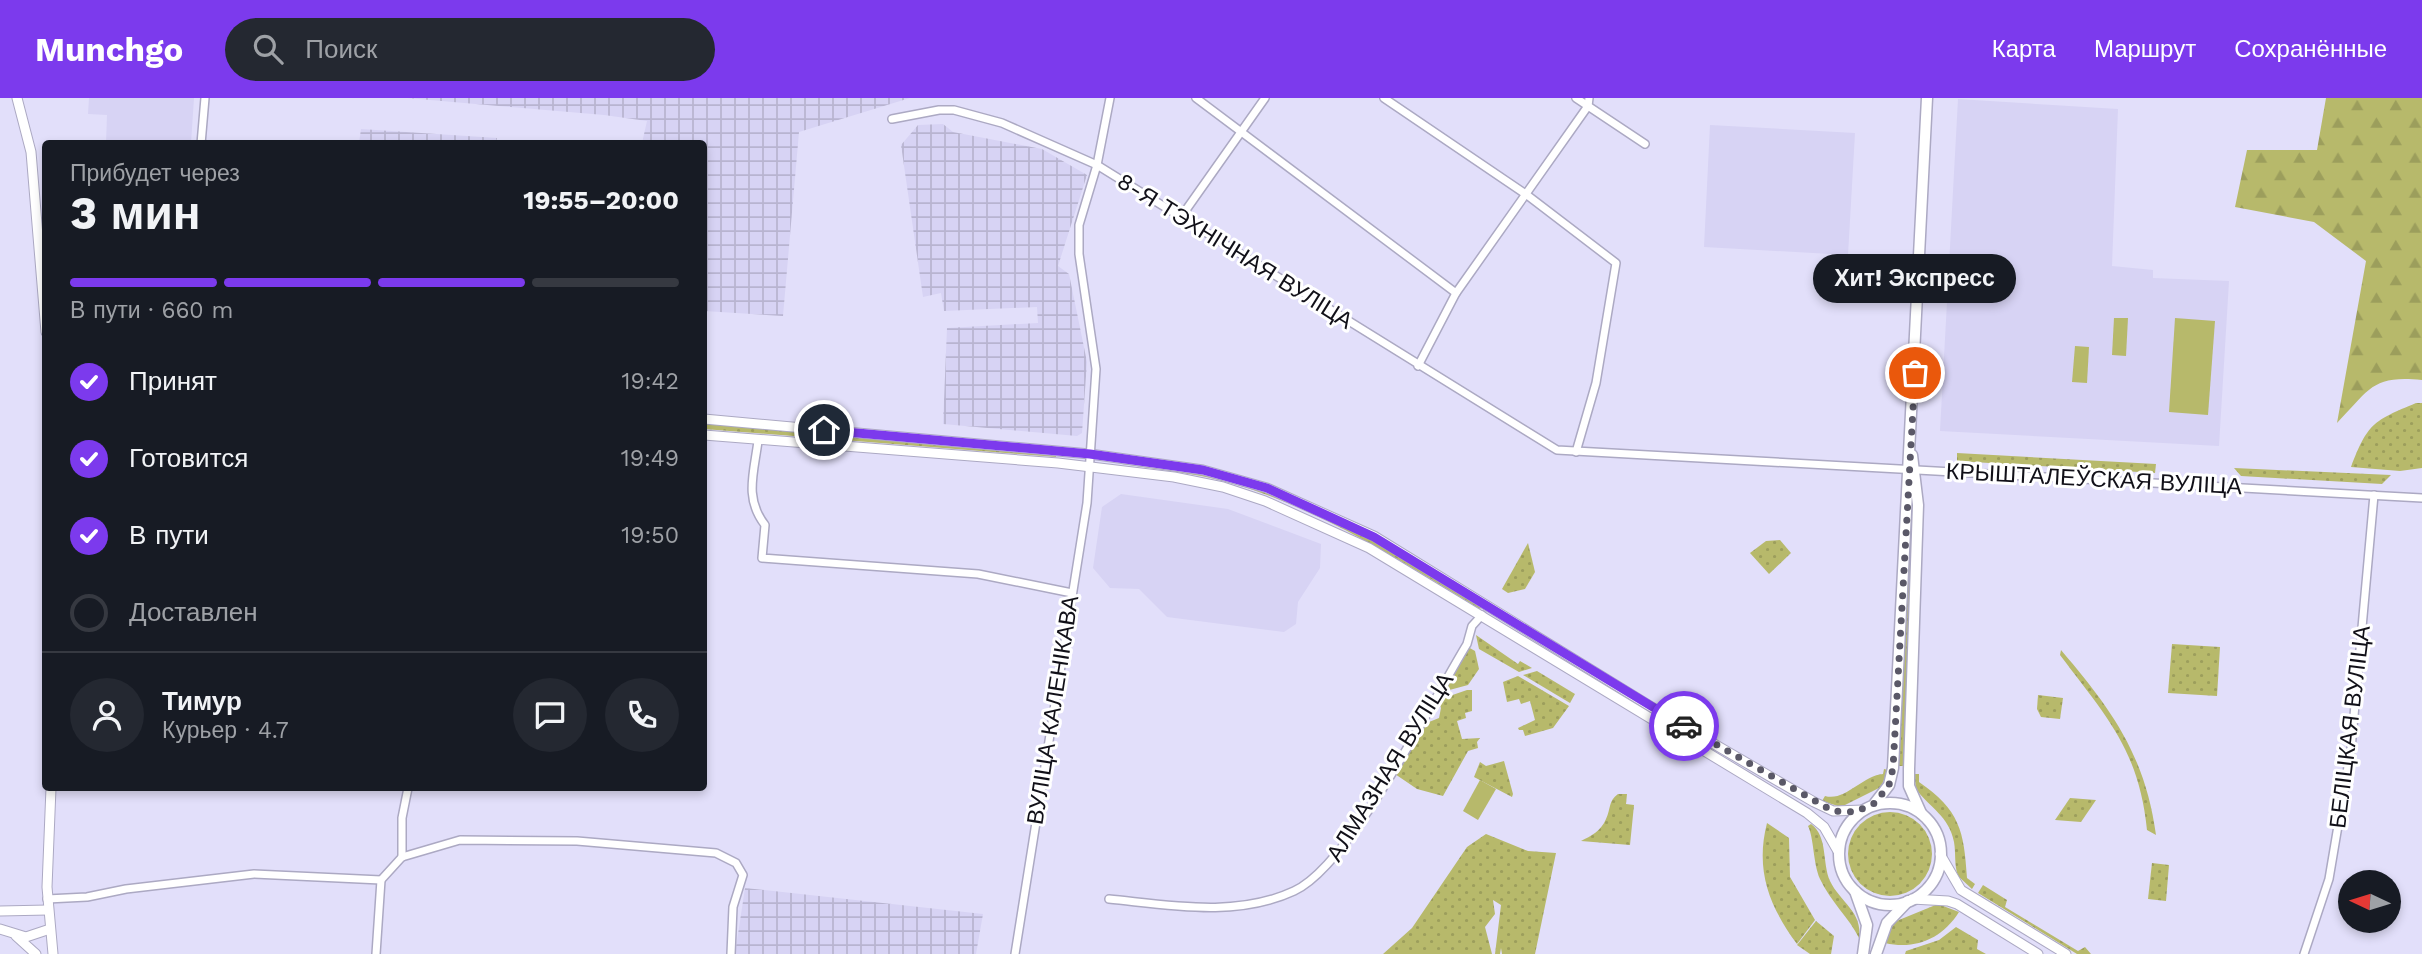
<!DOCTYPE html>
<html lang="ru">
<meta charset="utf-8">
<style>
body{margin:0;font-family:"Work Sans",sans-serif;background:#242831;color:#f1f3f6;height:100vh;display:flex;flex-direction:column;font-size:26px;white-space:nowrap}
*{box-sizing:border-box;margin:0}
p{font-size:23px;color:#9ea1a6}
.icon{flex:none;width:38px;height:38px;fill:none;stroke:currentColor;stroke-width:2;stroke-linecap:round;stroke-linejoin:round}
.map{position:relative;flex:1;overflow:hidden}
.side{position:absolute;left:42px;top:42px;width:665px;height:651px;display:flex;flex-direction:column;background:#171b24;border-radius:7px;box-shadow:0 4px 10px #0003}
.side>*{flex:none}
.needle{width:46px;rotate:274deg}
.fabs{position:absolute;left:2338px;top:772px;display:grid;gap:14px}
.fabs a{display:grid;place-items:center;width:63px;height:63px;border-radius:50%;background:#171b24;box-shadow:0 4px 10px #0003;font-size:35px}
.pin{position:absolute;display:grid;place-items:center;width:60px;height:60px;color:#fff;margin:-30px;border:4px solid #fff;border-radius:50%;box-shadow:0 2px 7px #0007}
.courier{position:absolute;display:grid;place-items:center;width:70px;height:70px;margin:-35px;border:5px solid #7c3aed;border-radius:50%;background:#fff;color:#222;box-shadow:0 2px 9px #0007}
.bubble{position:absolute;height:49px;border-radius:24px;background:#171b24;box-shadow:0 4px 10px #0003;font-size:23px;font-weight:700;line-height:49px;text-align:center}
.summary em{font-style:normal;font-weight:700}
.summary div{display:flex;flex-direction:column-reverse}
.summary{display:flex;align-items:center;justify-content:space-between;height:119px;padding:0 28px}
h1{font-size:46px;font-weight:700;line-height:52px}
.bar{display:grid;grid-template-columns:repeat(4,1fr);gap:10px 7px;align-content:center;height:84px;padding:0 28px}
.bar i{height:9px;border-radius:5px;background:#363941}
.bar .selected{background:#7c3aed}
.bar p{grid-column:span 4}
.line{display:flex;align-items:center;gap:18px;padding:0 28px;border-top:2px solid #363941}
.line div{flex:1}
.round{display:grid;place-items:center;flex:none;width:74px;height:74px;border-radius:37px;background:#242831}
ol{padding:0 28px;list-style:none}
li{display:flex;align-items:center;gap:21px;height:77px}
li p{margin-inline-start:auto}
li .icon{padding:7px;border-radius:50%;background:#7c3aed;color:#fff;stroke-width:4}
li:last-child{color:#9ea1a6}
li i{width:38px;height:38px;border:4px solid #363941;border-radius:50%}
header{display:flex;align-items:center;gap:42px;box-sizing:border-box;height:98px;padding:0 35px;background:#7c3aed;color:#fff}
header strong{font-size:33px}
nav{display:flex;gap:38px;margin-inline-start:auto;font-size:24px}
.search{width:490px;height:63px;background:#242831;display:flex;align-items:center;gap:18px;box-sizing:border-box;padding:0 24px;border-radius:38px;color:#9ea1a6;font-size:26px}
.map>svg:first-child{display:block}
</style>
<header>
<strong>Munchgo</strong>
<div class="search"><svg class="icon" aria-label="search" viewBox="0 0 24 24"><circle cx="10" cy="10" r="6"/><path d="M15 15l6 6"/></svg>Поиск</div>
<nav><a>Карта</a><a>Маршрут</a><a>Сохранённые</a></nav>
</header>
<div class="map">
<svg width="2422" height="856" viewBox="0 0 2422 856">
<defs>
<pattern id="industrial-grid" width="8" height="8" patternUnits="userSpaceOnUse" patternTransform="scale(1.75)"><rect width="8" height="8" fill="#d7d3f4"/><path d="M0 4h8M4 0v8" fill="none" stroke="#b8b4d0"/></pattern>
<pattern id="green-dots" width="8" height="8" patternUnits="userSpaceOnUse" patternTransform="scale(1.75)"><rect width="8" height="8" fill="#b7b96b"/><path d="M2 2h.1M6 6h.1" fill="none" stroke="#9c9e5c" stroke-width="1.8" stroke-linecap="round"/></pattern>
<pattern id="forest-firs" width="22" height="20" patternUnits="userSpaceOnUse" patternTransform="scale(1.75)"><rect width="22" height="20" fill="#b7b96b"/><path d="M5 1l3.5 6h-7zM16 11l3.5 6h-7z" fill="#9c9e5c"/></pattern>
</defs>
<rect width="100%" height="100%" fill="#e2dffa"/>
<g fill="#d7d3f4">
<path d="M89 0H194L191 45H106L107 17 88 16Z"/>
<path d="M1958 1 2118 11 2112 168 2153 172V180L2229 183 2219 348 1940 333Z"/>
<path d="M1710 27 1855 35 1848 157 1704 149Z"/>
<path d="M1121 396 1228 411 1321 446 1320 470 1298 504 1296 526 1284 534 1167 519 1139 491 1110 490 1093 470 1102 409Z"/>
</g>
<g fill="url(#industrial-grid)">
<path d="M407 0H910L799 34 783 218 704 213V46L642 45 647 23 604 17Z"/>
<path d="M943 26 953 34 1042 51 1087 77 1058 168 1069 176 1087 264 1082 335 1077 338 943 326 947 230 1038 225 1037 209 944 213 941 195 923 199 901 47 918 27Z"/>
<path d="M361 31 497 40 496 45H359Z"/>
<path d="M745 790 983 816 976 856H735Z"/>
</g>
<g fill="url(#green-dots)">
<path d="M2416 305H2422V370L2400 373 2351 369C2368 325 2373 323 2416 305Z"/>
<path d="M704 325 1056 355V359L704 331Z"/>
<path d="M1957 355 2156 366 2155 375 1957 363Z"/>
<path d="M1122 361 1243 384 1365 438 1483 507 1480 511C1400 463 1319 409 1227 384 1193 375 1157 371 1122 366Z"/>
<path d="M2234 370 2391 377 2382 386 2241 378Z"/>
<path d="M1911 409H1915L1903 668H1898Z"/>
<path d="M1780 442 1791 455 1769 476 1750 455 1766 443Z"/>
<path d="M1528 445 1535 474 1525 491 1508 495 1502 491Z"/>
<path d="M1476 537 1518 566 1520 563 1532 570 1519 574 1479 551Z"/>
<path d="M2172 546 2220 549 2217 598 2168 595Z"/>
<path d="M1468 549 1475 553 1479 571 1468 587 1442 594Z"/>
<path d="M2061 552C2112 612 2145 657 2156 737L2147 732C2139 652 2106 618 2060 557Z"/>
<path d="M1537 573 1575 596 1570 605 1523 577Z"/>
<path d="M1518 578 1569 608 1553 630 1525 638 1523 632H1519L1518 630 1535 622 1530 603 1521 606 1519 601 1507 604 1503 584Z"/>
<path d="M1467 592H1472V613L1465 615 1466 620 1457 623 1462 641 1480 640 1477 644 1478 650 1468 653 1443 698 1417 691 1395 676 1424 626 1439 620 1441 610 1438 602Z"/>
<path d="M2038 597 2063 600 2060 621 2041 619 2037 611Z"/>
<path d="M1504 663 1513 696 1512 699 1474 679 1480 664 1486 668Z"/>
<path d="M1884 671 1888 672 1881 689 1845 707 1838 708 1822 703 1825 698C1845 704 1863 677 1883 676Z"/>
<path d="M1914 676H1919V684C1960 712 1964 733 1967 780L1975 786 1972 791 1958 778C1954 767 1956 755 1954 744 1949 718 1930 710 1916 691Z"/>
<path d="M1618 696H1627L1626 706 1634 707 1630 747 1581 743C1591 738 1601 733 1606 721 1611 711 1608 703 1618 696Z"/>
<path d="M2070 700 2096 702 2081 724 2055 722Z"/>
<circle cx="1890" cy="756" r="42"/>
<path d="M1767 725 1789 740 1790 779 1815 822 1797 846C1769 808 1755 772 1767 725Z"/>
<path d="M1811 726C1828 738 1822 765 1830 783 1840 804 1863 814 1859 840 1850 821 1830 803 1820 781 1813 765 1814 740 1808 728Z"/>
<path d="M1486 736 1528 753 1556 755 1535 856H1502L1501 850 1500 856H1495L1501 807 1493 802 1495 816 1485 829 1492 856H1383L1412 830 1467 749Z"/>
<path d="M2152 765 2169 767 2166 803 2148 801Z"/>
<path d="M1983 787 2007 802 2005 809 2078 853 2085 849 2091 856H2077L1978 795Z"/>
<path d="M1938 806 1959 814C1942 841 1915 852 1885 845L1894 824Z"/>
<path d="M1816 823 1834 838 1831 856H1810L1797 847Z"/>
<path d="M1956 829 1978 842 1977 851 1986 856H1905L1906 853 1939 842Z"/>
</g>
<path fill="url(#forest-firs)" d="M2326 0H2422V282C2372 277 2370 291 2337 325L2366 163 2314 124 2235 109 2247 52H2317Z"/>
<g fill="#b7b96b">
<path d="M2114 220H2128L2126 258 2112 257Z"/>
<path d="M2175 220 2215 223 2208 317 2169 314Z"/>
<path d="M2075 248 2089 249 2087 285 2072 284Z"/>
<path d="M1480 682 1496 691 1478 722 1463 713Z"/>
</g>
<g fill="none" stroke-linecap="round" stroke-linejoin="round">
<defs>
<g id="minor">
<path d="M1196 0 1456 195"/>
<path d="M1384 0 1527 97 1616 165 1596 285 1576 354"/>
<path d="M1576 0 1645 46"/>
<path d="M892 21 939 12H954L1002 25 1097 67 1557 352 2422 400"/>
<path d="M201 46 205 0"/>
<path d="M1181 119 1265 0"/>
<path d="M1418 268 1456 195 1588 8 1589 0"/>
<path d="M758 343C754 375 744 400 765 427L762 460 978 476 1072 495"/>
<path d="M402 759V720L408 690"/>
<path d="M47 801 87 799 126 791 254 776 381 782 402 759 460 742 577 743 716 755 736 765 743 777 733 809 731 856"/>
<path d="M1109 801C1169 807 1236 820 1294 793 1350 768 1432 603 1467 546L1472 528 1482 517"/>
<path d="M376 856 381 782"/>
<path d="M1015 856 1087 405 1096 271 1079 156V127L1097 67 1110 0"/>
<path d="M2304 856 2329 781 2351 651 2374 397"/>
</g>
<g id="tertiary">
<path d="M17 0 31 54 46 234"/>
<path d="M704 321 1090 356 1203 372 1267 390 1374 438 1671 621 1814 704 1833 713 1864 712"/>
<path d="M704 337 1058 365 1174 379 1223 389 1265 403 1369 450 1807 715 1824 729 1839 755"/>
<path d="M51 690 47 789 53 856"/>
<path d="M1940 756 1961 792 2066 856"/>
<path d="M1912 801 1948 803 1957 806 2038 856"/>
<path d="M0 813 48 812"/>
<path d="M0 831 26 839 50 831"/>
<path d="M16 838 36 856"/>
</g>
<g id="secondary">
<path d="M1912 357 1918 407 1909 671V688L1921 715"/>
<path d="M1875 705 1889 687 1893 670 1927 0"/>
<circle cx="1890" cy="756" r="51"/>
<path d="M1855 793 1867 827 1863 856"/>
<path d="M1876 856 1887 825 1908 803"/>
</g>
</defs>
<use href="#minor" stroke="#aca9c3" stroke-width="10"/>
<use href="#tertiary" stroke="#aca9c3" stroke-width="11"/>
<use href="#secondary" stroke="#aca9c3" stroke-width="13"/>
<use href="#minor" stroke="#fff" stroke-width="7"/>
<use href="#tertiary" stroke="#fff" stroke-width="9"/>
<use href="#secondary" stroke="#fff" stroke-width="10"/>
</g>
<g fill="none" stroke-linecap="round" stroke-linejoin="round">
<path stroke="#5a5867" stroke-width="7" stroke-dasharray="0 12.6" d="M1684 628 1833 713 1855 714 1875 705 1889 687 1893 670 1915 275"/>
<path stroke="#7c3aed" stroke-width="9" d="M824 332 1090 356 1203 372 1267 390 1374 439 1684 628"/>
</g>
<g text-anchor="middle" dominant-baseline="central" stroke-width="6" stroke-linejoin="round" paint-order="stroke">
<g font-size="23" fill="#111018" stroke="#fff">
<text transform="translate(1235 153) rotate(32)">8-Я ТЭХНІЧНАЯ ВУЛІЦА</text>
<text transform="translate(2094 381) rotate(3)">КРЫШТАЛЕЎСКАЯ ВУЛІЦА</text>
<text transform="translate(1053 612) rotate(-81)">ВУЛІЦА КАЛЕНІКАВА</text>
<text transform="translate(2350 629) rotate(-83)">БЕЛІЦКАЯ ВУЛІЦА</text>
<text transform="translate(1390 669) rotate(-58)">АЛМАЗНАЯ ВУЛІЦА</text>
</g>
</g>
</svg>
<div class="fabs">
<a><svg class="needle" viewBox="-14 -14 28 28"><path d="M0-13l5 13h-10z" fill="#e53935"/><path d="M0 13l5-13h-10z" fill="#9ea1a6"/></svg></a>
</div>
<div class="pin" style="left:1915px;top:275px;background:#ea580c"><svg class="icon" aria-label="bag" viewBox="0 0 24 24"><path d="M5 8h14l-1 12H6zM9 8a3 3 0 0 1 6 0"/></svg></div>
<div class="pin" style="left:824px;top:332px;background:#1f2937"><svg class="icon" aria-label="home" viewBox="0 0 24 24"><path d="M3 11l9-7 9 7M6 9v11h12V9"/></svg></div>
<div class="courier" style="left:1684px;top:628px"><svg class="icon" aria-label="car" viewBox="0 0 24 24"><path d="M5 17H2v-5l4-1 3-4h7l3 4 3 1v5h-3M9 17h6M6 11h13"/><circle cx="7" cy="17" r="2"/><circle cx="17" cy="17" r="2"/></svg></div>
<div class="bubble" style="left:1813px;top:156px;width:203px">Хит! Экспресс</div>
<section class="side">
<div class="summary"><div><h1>3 мин</h1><p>Прибудет через</p></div><em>19:55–20:00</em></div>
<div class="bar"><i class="selected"></i><i class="selected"></i><i class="selected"></i><i></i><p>В пути · 660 m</p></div>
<ol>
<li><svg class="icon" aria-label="check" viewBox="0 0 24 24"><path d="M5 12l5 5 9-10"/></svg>Принят<p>19:42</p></li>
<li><svg class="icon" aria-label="check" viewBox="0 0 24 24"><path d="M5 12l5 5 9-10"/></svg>Готовится<p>19:49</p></li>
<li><svg class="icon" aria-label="check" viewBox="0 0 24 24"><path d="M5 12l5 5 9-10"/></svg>В пути<p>19:50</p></li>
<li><i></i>Доставлен</li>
</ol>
<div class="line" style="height:126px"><a class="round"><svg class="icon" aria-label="person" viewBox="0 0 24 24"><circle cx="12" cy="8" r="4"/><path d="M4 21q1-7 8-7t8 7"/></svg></a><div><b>Тимур</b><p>Курьер · 4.7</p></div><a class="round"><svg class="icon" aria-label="chat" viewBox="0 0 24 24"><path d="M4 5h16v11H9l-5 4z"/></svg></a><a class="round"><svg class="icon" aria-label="phone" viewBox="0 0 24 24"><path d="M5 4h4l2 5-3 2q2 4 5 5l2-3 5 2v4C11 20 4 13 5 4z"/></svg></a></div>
</section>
</div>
